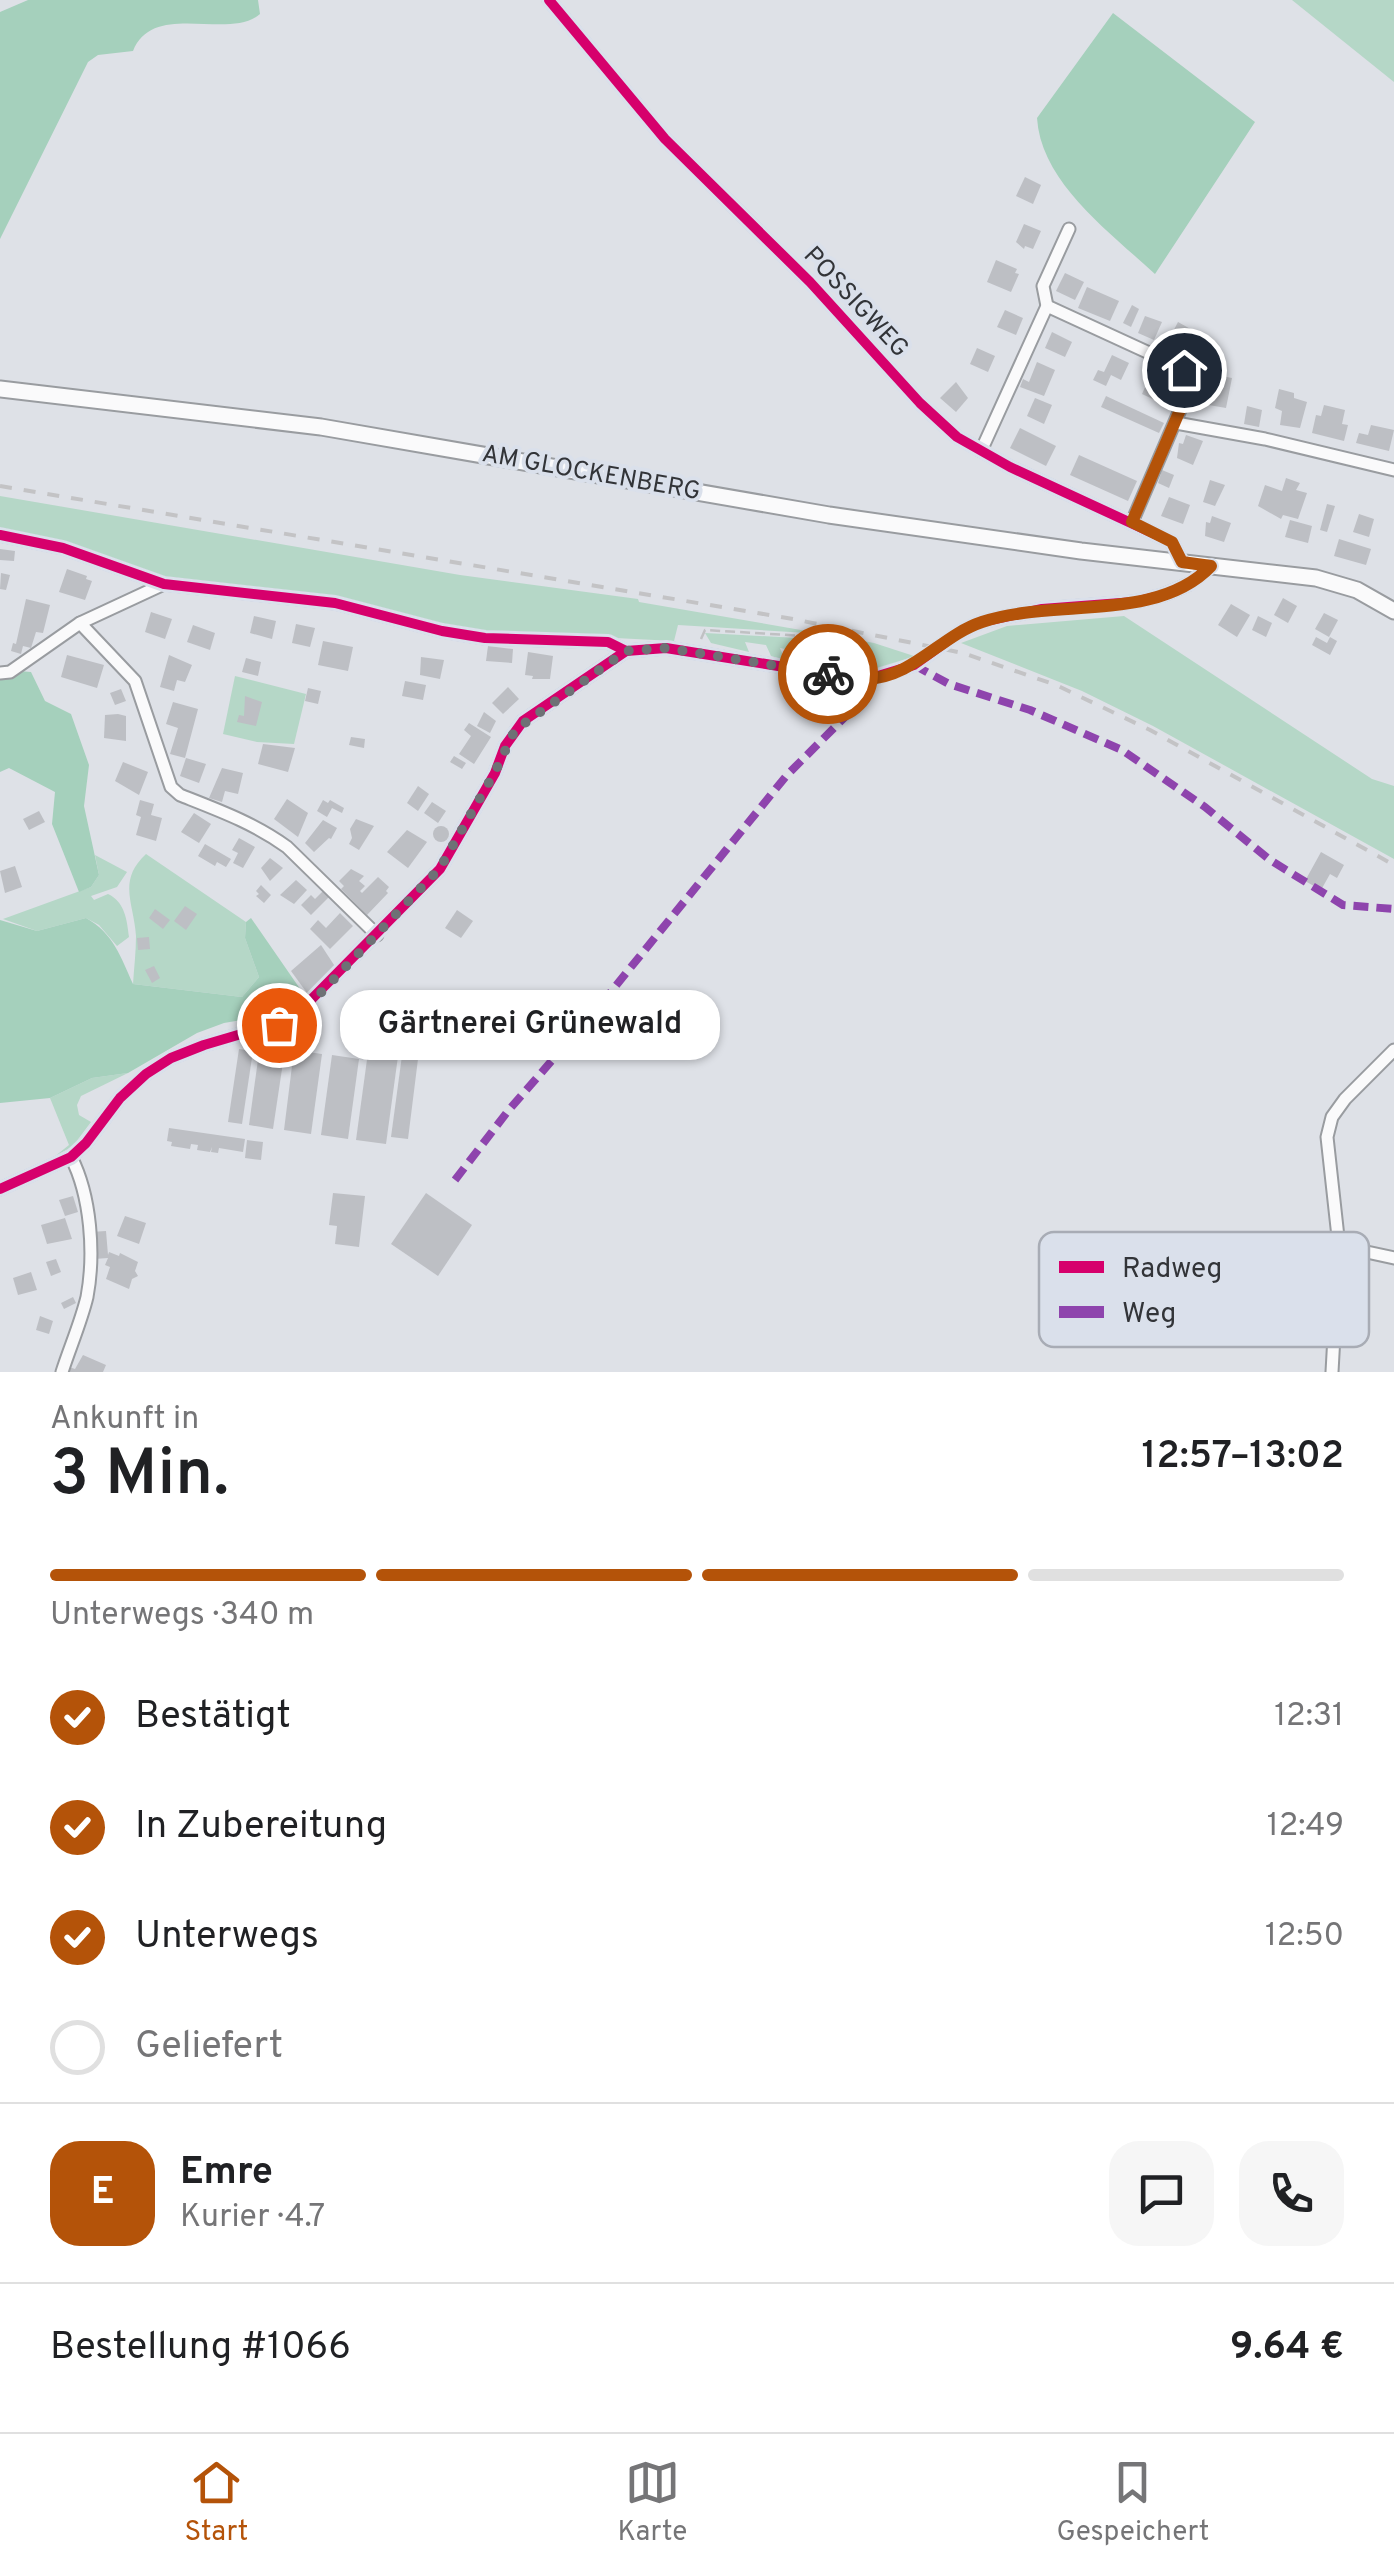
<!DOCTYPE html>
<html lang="de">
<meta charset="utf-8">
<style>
body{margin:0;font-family:Overpass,sans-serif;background:#f6f6f6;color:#202124;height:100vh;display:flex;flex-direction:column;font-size:38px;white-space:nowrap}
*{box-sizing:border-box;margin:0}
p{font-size:32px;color:#757577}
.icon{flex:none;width:55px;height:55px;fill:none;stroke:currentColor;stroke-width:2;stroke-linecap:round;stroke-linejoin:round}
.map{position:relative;height:1372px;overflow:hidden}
.side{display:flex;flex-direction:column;background:#fff;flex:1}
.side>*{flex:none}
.pin{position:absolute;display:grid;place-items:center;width:85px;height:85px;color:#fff;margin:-42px;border:5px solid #fff;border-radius:50%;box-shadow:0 2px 10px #0007}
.courier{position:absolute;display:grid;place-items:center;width:100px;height:100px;margin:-50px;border:8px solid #b45309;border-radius:50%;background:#fff;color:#222;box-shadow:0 2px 12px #0007}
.bubble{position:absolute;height:70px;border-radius:30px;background:#fff;box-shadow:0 2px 8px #0004;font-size:32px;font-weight:600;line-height:70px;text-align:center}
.headline em{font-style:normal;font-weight:600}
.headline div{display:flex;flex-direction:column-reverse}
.headline{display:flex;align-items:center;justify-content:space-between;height:170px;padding:0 50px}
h1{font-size:65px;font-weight:600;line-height:75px}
.bar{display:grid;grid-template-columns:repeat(4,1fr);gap:15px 10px;align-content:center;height:120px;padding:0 50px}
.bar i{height:12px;border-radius:8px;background:#e0e0e0}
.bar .current{background:#b45309}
.bar p{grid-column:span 4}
.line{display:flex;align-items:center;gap:25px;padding:0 50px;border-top:2px solid #e0e0e0}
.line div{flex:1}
.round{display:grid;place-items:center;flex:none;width:105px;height:105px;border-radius:30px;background:#f6f6f6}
ol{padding:0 50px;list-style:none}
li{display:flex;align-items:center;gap:30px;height:110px}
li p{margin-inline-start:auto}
li .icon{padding:10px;border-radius:50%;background:#b45309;color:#fff;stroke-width:4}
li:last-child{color:#757577}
li i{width:55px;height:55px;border:5px solid #e0e0e0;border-radius:50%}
.dock{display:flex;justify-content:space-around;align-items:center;height:140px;border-top:2px solid #e0e0e0;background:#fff;font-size:28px;color:#757577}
.dock a{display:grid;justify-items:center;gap:5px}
.dock .current{color:#b45309}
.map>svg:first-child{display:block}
</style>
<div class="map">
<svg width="1394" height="1372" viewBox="0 0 1394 1372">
<rect width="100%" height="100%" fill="#dee1e7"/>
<g fill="#b5d7c7">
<path d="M1292 0H1394V82Z"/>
<path d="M0 496 460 575 638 599 639 602 824 634 678 625 674 641 461 630 333 597 164 577 53 540 0 529Z"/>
<path d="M1124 616 1372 779 1394 786V859L1153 726 1082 691 961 643 1007 626Z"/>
<path d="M705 633 834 640 827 667 822 656 780 648 785 660 771 656 766 645 745 642 749 652 711 643Z"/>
<path d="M842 637 874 643 914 656 877 670 838 671Z"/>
<path d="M235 676 306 694 294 744 257 742 223 734Z"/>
<path d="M146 854 246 922 245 938 259 977 242 997 133 984C134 968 136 952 136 936 134 903 117 881 146 854Z"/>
<path d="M95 855 127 872 117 887 91 896 94 900 108 894C125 902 127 920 129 937L117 946 99 925 86 918 37 931 3 919 91 887 99 875Z"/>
<path d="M128 1073 81 1096 77 1105 79 1115 91 1122 73 1146 54 1157 69 1145 50 1098 92 1078Z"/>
</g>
<g fill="#a5d0bc">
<path d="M28 0H258L260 14C229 41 153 0 133 51L98 55 88 62 0 239V12Z"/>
<path d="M1113 13 1255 122 1155 274C1111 233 1041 183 1037 118Z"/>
<path d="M19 671 31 672 45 701 71 714 89 765 84 806 99 875 91 887 79 892 52 824 55 792 9 768 0 772V677Z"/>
<path d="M86 918C113 933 121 957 133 984L242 997 259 977 245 938 246 922 251 918 305 996 281 1013 224 1023 197 1033 128 1073 92 1078 50 1098 0 1103V920L37 931Z"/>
</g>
<g fill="#bdbfc4">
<path d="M1025 177 1041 185 1033 204 1016 196Z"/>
<path d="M1024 224 1041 231 1033 249 1025 246 1024 249 1016 242Z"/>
<path d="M996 260 1017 269 1015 273 1019 274 1011 292 987 282Z"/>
<path d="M1065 273 1084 282 1075 300 1056 291Z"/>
<path d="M1087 287 1119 301 1110 321 1078 308Z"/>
<path d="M1132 305 1139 309 1131 327 1123 323Z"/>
<path d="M1005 310 1023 318 1016 335 997 327Z"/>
<path d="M1145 316 1162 322 1154 340 1138 333Z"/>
<path d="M1178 322 1203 336 1191 358 1166 345Z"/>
<path d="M1052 332 1072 342 1065 357 1045 348Z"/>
<path d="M977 348 995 356 988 372 970 364Z"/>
<path d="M1112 355 1129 363 1121 380 1111 375 1106 386 1093 380 1098 370 1104 372Z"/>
<path d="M1037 362 1055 370 1044 396 1020 387 1023 379 1029 382Z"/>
<path d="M1151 374 1175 386 1170 398 1163 394 1159 402 1142 394Z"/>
<path d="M1209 374 1232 378 1226 408 1203 404Z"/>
<path d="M956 382 968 398 956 412 940 398Z"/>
<path d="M1279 389 1294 393V398L1307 402 1300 428 1280 425 1282 411 1275 408Z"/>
<path d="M1106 396 1164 423 1159 433 1101 407Z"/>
<path d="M1035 398 1052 405 1044 424 1027 416Z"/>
<path d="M1324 405 1345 410 1342 424 1348 425 1344 441 1312 433 1316 415 1321 416Z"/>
<path d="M1247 406 1262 410 1259 427 1244 424Z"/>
<path d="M1371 425 1394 430 1389 451 1356 443 1359 433 1368 435Z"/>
<path d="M1020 428 1056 446 1046 466 1010 448Z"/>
<path d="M1186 435 1203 441 1193 465 1177 458 1179 443 1183 444Z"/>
<path d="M1079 455 1137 481 1128 501 1070 475Z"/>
<path d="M1162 470 1174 475 1169 488 1158 483Z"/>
<path d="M1286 478 1300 483 1296 490 1307 493 1298 519 1283 515 1281 519 1258 506 1265 485 1282 491Z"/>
<path d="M1210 480 1225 485 1215 506 1203 502Z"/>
<path d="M1169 497 1190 505 1183 524 1161 516Z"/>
<path d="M1327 504 1335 506 1327 532 1320 530Z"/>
<path d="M1359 514 1374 519 1369 537 1353 532Z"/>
<path d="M1212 516 1231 523 1224 542 1205 536 1206 522 1210 523Z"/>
<path d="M1290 520 1312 526 1308 543 1285 537Z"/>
<path d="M1339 539 1371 549 1366 565 1334 556Z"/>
<path d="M0 549 15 551 14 561 0 560Z"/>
<path d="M67 569 87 576 86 579 92 581 85 600 59 592Z"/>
<path d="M1 573 10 575 6 590 0 589Z"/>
<path d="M1283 598 1297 606 1288 623 1274 615Z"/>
<path d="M26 599 50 605 43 633 36 632 31 648 23 646 21 654 11 651 13 643 16 644Z"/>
<path d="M1231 604 1250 615 1237 637 1218 625Z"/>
<path d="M151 612 172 619 165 639 145 632Z"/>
<path d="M1324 613 1338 620 1329 637 1315 629Z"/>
<path d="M254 616 276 621 272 639 250 633Z"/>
<path d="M1258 616 1272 623 1266 637 1252 630Z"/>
<path d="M296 624 315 628 310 647 292 643Z"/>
<path d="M193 625 215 633 210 650 187 642Z"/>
<path d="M1316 637 1327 643 1330 637 1337 641 1330 655 1312 645Z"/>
<path d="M323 641 353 647 348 671 318 665Z"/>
<path d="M488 646 513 649 512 663 486 661Z"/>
<path d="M528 652 553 656 550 679H532L533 676 525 675Z"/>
<path d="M67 655 104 665 97 688 61 677Z"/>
<path d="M169 655 192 665 185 682 177 680 174 691 160 687Z"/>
<path d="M421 657 444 660 440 679 420 675Z"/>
<path d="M246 658 261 662 258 676 242 672Z"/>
<path d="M405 681 426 685 423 700 402 696Z"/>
<path d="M508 687 519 699 503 714 492 703Z"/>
<path d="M308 688 321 691 318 704 305 701Z"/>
<path d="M121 689 126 701 115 705 110 693Z"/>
<path d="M245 696 262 702 256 726 237 722 239 715 244 716Z"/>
<path d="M173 702 198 709 185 758 170 754 178 728 166 724Z"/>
<path d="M484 712 496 721 490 733 477 726Z"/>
<path d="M118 714 126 716V741L104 738 105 715Z"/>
<path d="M469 723 491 737 474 764 459 754 471 736 464 730Z"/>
<path d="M351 737 365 739 364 748 349 745Z"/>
<path d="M263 744 295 748 288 772 258 764Z"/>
<path d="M454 756 466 763 462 769 450 762Z"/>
<path d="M186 758 206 764 199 783 180 776Z"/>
<path d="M123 762 148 772 139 795 115 781Z"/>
<path d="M222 768 243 773 238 794 225 791 222 802 209 798Z"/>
<path d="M418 786 429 794 418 811 407 803Z"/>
<path d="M287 799 308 813 298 837 274 819Z"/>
<path d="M140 800 154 804 151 815 162 818 156 841 136 835 141 817 136 815Z"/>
<path d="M323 800 328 803 330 800 344 808 342 813 332 808 327 817 317 811Z"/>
<path d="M432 802 446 811 438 823 424 813Z"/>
<path d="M39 811 45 822 29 830 23 819Z"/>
<path d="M194 813 211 824 199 843 181 832Z"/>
<path d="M356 819 374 826 359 850 349 844 352 838 350 829Z"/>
<path d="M323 820 337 828 331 839 329 838 314 852 305 843Z"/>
<circle cx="441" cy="834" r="8"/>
<path d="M407 830 427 842 408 868 387 852Z"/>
<path d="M239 838 255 847 243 868 233 863 238 853 232 850Z"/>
<path d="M205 844 231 859 226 867 217 862 215 866 198 856Z"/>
<path d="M1321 852 1344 865 1337 878 1330 874 1321 890 1305 881Z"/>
<path d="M270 858 283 868 270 881 261 868Z"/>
<path d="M15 866 22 887 5 893 0 871Z"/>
<path d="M351 869 364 876 359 881 365 886 360 891 362 893 378 877 389 887 386 891 388 893 367 915 341 889 344 886 339 881Z"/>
<path d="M296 880 307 890 294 904 280 895Z"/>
<path d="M261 885 271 895 264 903 256 896 259 894 256 891Z"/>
<path d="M323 891 329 897 311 915 301 905 311 895 315 899Z"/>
<path d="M185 906 197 914 186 930 174 921Z"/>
<path d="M155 909 170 920 163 929 149 918Z"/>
<path d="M457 910 473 921 461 938 445 928Z"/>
<path d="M340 913 353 926 330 949 310 929 318 920 326 928Z"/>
<path d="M149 937 150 949 138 950 137 938Z"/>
<path d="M321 945 336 968 307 993 291 971Z"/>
<path d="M154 966 160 978 152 983 145 970Z"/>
<path d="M260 1045 285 1049 273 1129 249 1125Z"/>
<path d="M369 1045 399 1049 386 1144 356 1140Z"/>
<path d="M403 1048 419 1051 408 1139 391 1137Z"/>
<path d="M239 1049 253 1051 242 1124 228 1122Z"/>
<path d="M294 1050 322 1054 311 1134 284 1130Z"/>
<path d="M332 1055 359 1059 348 1139 321 1135Z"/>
<path d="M169 1128 245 1139 243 1152 219 1148 218 1153 211 1152 212 1147 210 1152 197 1150 198 1145 191 1144 190 1149 171 1146 172 1142 167 1141Z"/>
<path d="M247 1140 263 1142 261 1160 245 1158Z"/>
<path d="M333 1193 365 1196 359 1247 335 1244 337 1226 329 1225Z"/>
<path d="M426 1193 472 1225 438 1276 391 1244Z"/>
<path d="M73 1196 78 1212 65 1216 59 1200Z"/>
<path d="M125 1216 146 1223 139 1244 117 1236Z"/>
<path d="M65 1218 72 1239 47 1244 41 1225Z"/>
<path d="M106 1231 108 1255 109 1252 119 1256 120 1253 138 1262 135 1271 138 1276 132 1279 129 1289 106 1279 110 1267 105 1265 108 1258 94 1259 91 1232Z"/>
<path d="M56 1259 61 1272 51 1276 46 1262Z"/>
<path d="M31 1272 37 1290 18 1295 13 1278Z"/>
<path d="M73 1297 76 1303 64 1309 61 1303Z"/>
<path d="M40 1316 53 1321 49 1334 36 1330Z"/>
<path d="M83 1355 106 1365 103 1372H67L69 1367 75 1369Z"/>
</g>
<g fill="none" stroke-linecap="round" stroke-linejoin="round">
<defs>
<g id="minor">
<path d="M549 0 665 139 810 282 920 403 957 437 1010 467 1172 542 1182 562"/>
<path d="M1047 306 1043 286 1069 229"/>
<path d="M1176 423 1265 439 1394 470"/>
<path d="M981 451 1047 306 1184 369 1192 382 1132 522"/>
<path d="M0 535 63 548 164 584 335 603 442 631 485 638 608 642 626 651 666 648 865 680 914 665 960 632 981 622 1042 609 1134 602 1163 595 1189 584 1211 566"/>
<path d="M80 623 135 681 171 787 180 795C218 810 254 823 287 847L377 935"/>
<path d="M0 673 10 672 80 623 164 584"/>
<path d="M0 1189 71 1157 86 1143 120 1098 146 1074 171 1058 204 1045 292 1019 440 869 495 773 505 746 523 721 626 651"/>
<path d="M1339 1246 1394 1258"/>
<path d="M62 1372C70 1347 81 1322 87 1297 95 1254 91 1196 71 1157"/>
<path d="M1332 1372 1339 1246 1327 1137 1332 1117 1345 1099 1394 1050"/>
</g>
<path id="secondary" d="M0 389 321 427 829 515 1081 551 1316 578 1357 590 1394 611"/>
</defs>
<use href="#minor" stroke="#999ca0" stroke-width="15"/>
<use href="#secondary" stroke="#999ca0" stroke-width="19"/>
<g stroke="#c0c1c3" stroke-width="2.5" stroke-dasharray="10 5" stroke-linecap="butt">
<path d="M701 639 705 630 838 638"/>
<path d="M833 663 837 641"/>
</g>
<use href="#minor" stroke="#fafafb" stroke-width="11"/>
<use href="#secondary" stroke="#fafafb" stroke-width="15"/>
<path stroke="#c3c3c5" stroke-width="4" stroke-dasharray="12 12" stroke-linecap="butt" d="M0 486 793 619 963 653 1056 685 1150 730 1394 865"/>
<g stroke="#8e44ad" stroke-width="8" stroke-dasharray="15 8" stroke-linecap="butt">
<path d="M914 665 949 684 1030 710 1122 750 1205 807 1270 860 1343 905 1394 909"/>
<path d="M455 1180 508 1111 601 1004 787 775 852 710 865 680"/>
</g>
<defs>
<g id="cycleway">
<path d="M549 0 665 139 810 282 920 403 957 437 1010 467 1172 542 1182 562"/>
<path d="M0 535 63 548 164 584 335 603 442 631 485 638 608 642 626 651 666 648 865 680 914 665 960 632 981 622 1042 609 1134 602 1163 595 1189 584 1211 566"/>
<path d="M0 1189 71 1157 86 1143 120 1098 146 1074 171 1058 204 1045 292 1019 440 869 495 773 505 746 523 721 626 651"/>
</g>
</defs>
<use href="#cycleway" stroke="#dae0eb" stroke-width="16"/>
<use href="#cycleway" stroke="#d6006c" stroke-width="10"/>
</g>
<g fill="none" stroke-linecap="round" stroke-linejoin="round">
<path stroke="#6e7175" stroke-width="10" stroke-dasharray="0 18" d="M279 1025 292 1019 314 1000 440 868 495 772 515 730 626 651 666 648 828 674"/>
<path stroke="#b45309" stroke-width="12" d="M828 674C840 676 854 680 866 679 914 677 940 636 982 622 1053 598 1157 623 1211 566L1182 562 1172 542 1132 522 1192 382 1184 370"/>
</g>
<g text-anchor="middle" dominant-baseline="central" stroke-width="8" stroke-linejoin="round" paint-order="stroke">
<g font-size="25" fill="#323438" stroke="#dae0eb">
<text transform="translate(855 303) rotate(47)">POSSIGWEG</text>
<text transform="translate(591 474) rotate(10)">AM GLOCKENBERG</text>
</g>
</g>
<rect x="1039" y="1232" width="330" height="115" rx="15" fill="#dae0eb" stroke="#a8acb5" stroke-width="2.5"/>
<rect x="1059" y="1261" width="45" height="12" fill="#d6006c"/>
<rect x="1059" y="1306" width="45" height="12" fill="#8e44ad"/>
<g font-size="28" fill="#323438">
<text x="1122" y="1277">Radweg</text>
<text x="1122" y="1322">Weg</text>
</g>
</svg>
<div class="pin" style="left:279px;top:1025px;background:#ea580c"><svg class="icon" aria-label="bag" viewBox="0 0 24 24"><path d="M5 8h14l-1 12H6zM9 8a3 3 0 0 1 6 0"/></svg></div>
<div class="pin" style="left:1184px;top:370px;background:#1f2937"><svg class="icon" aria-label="home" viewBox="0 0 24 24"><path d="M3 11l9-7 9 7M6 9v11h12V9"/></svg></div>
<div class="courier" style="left:828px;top:674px"><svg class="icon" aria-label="bike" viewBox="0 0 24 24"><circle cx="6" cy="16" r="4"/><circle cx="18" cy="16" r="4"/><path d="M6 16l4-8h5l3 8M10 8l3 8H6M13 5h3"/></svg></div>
<div class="bubble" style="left:340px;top:990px;width:380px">Gärtnerei Grünewald</div>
</div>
<section class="side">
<div class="headline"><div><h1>3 Min.</h1><p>Ankunft in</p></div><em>12:57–13:02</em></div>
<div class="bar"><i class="current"></i><i class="current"></i><i class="current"></i><i></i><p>Unterwegs · 340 m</p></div>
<ol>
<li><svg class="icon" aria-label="check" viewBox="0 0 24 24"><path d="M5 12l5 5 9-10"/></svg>Bestätigt<p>12:31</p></li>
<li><svg class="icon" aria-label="check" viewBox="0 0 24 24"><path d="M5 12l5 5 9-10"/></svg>In Zubereitung<p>12:49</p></li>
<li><svg class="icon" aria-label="check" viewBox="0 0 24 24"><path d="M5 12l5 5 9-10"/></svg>Unterwegs<p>12:50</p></li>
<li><i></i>Geliefert</li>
</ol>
<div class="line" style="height:180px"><b class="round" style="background:#b45309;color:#fff">E</b><div><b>Emre</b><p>Kurier · 4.7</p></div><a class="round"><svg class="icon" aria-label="chat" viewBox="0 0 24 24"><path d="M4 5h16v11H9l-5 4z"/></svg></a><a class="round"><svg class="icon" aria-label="phone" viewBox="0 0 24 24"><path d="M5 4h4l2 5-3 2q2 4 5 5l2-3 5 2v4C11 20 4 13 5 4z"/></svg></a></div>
<div class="line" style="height:130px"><div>Bestellung #1066</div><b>9.64 €</b></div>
</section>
<nav class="dock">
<a class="current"><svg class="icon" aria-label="home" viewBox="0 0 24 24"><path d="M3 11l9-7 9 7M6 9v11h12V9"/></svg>Start</a>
<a><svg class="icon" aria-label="map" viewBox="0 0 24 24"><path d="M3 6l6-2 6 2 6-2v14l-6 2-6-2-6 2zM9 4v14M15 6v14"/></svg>Karte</a>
<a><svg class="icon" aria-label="saved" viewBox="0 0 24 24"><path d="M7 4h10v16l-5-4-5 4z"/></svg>Gespeichert</a>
</nav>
